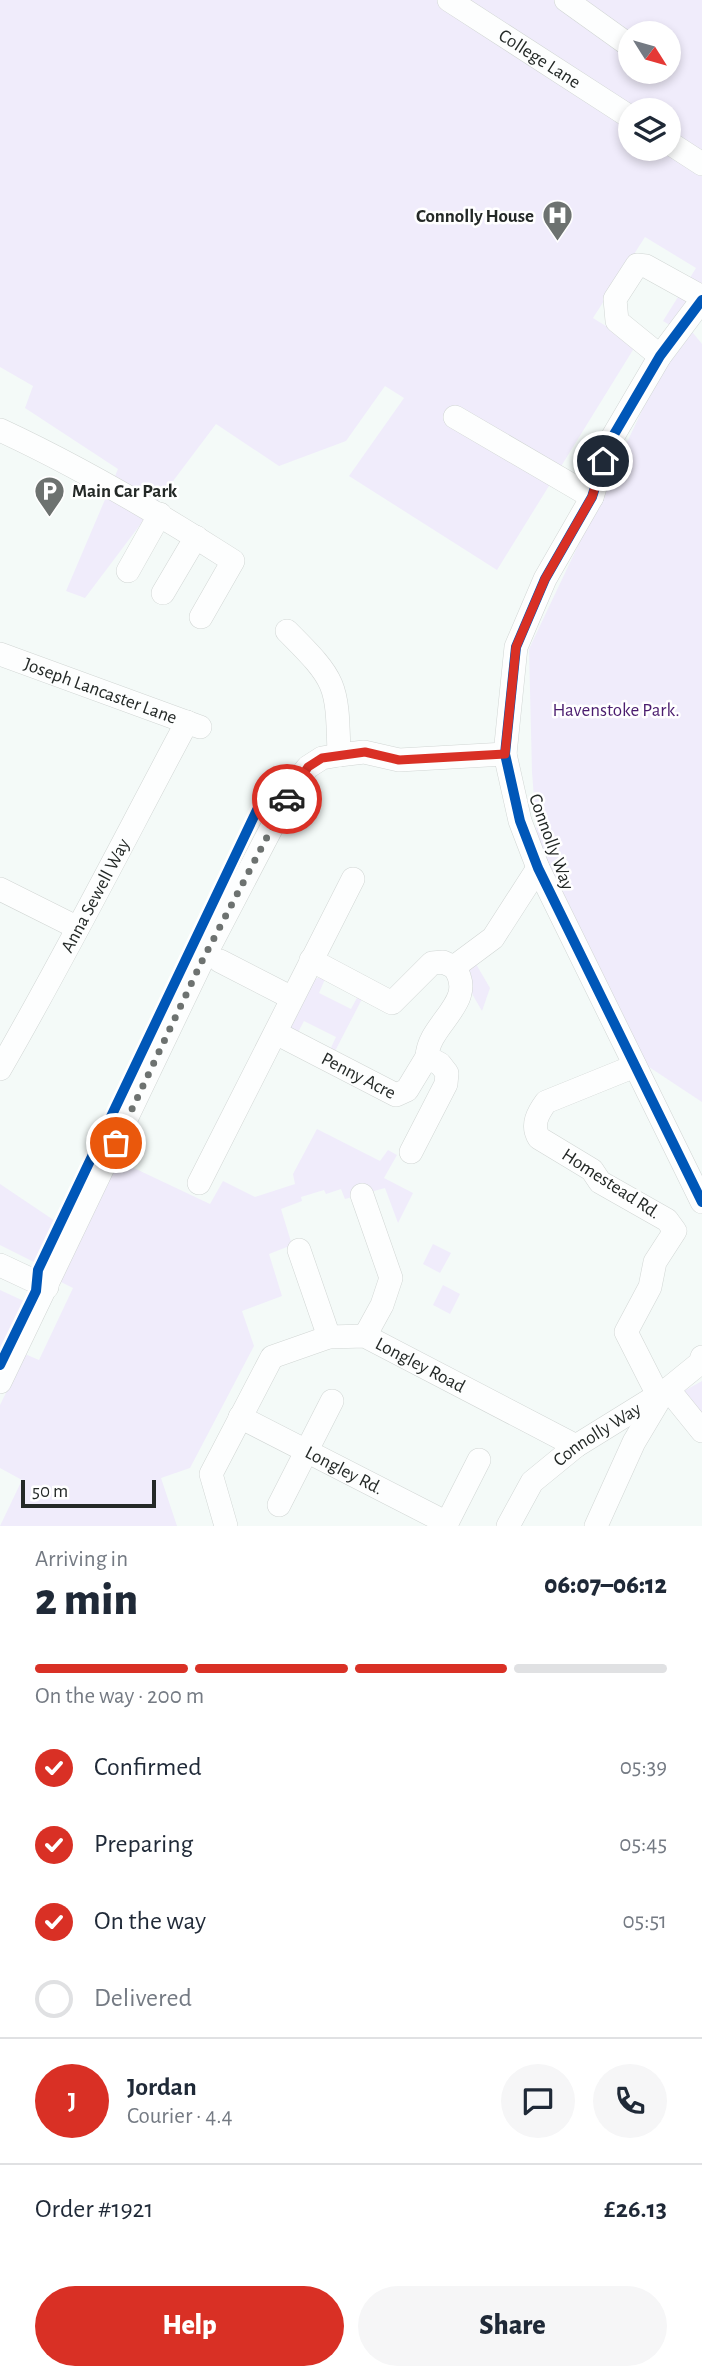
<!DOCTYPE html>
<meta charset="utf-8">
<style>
body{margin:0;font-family:"Alegreya Sans",sans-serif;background:#f6f6f7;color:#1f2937;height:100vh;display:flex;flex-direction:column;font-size:26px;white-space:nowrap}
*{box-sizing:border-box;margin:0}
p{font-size:23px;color:#747a83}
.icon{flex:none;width:38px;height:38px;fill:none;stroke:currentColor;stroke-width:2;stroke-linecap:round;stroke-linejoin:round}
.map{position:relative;height:1526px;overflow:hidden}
.panel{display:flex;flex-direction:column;background:#fff;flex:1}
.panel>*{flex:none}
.needle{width:46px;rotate:127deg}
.controls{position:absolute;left:618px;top:21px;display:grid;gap:14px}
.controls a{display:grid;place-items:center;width:63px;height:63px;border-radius:50%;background:#fff;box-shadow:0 4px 10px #0003;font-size:35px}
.scale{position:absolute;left:21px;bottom:18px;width:135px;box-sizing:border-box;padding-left:7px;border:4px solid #242927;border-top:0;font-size:19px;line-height:24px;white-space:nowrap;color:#242927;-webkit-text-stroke:5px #fff;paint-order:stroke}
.pin{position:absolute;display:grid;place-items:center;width:60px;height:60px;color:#fff;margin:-30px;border:4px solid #fff;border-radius:50%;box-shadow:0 2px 7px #0007}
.courier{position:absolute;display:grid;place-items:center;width:70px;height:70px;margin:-35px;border:5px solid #d93025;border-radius:50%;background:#fff;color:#222;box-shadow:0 2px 9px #0007}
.overview em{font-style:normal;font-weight:800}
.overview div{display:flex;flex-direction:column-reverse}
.overview{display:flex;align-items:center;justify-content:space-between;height:119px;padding:0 35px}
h1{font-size:46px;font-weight:800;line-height:52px}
.bar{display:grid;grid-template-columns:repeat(4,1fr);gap:10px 7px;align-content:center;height:84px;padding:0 35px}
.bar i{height:9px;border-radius:5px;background:#e0e1e3}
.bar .on{background:#d93025}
.bar p{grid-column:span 4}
.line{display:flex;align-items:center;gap:18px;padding:0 35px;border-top:2px solid #e0e1e3}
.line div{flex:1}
.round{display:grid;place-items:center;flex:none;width:74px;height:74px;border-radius:37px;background:#f6f6f7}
ol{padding:0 35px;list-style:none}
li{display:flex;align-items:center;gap:21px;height:77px}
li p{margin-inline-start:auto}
li .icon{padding:7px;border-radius:50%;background:#d93025;color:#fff;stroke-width:4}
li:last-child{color:#747a83}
li i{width:38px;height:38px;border:4px solid #e0e1e3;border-radius:50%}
.primary-button{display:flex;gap:14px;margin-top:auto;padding:14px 35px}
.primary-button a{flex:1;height:80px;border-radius:42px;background:#d93025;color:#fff;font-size:28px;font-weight:800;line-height:80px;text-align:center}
.primary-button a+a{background:#f6f6f7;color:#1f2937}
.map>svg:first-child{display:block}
</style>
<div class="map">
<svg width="702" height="1526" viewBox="0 0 702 1526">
<rect width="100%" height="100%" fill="#f4faf8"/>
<g fill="#f0ecfb" fill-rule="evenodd">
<path d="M0 0H702V288L673 327 663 321 696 268 645 237 593 318 636 345 497 570 349 476 404 398 385 386 346 441 279 466 216 424 85 598 66 591 118 469 25 408 33 386 0 367ZM630 33H668V72H630ZM630 110H668V149H630Z"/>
<path d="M684 322 702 344V1102L643 1063 538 851 532 772 529 649Z"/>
<path d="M473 959 490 988 482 1011 467 985 463 965Z"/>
<path d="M320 977 325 979 319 993 351 1009 358 996 362 999 333 1055 329 1052 336 1037 304 1021 296 1036 290 1033 289 1025 312 980Z"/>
<path d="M317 1129 380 1161 388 1150 397 1155 384 1178 413 1193 398 1223 385 1188 345 1199 341 1189 326 1194 324 1190 301 1197 302 1201 281 1209 292 1245 269 1254 282 1296 242 1311 254 1346 190 1468 161 1478 177 1526H0L22 1480 0 1468V1405L25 1354 39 1360 73 1288 59 1281 119 1161 210 1204 223 1181 255 1197 295 1184 293 1174Z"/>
<path d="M0 1184 55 1221 36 1263 0 1245Z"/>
<path d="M433 1244 451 1253 440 1273 423 1264Z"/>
<path d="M443 1285 460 1294 450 1314 433 1305Z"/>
<path d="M0 1290 26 1302 0 1356Z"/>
<path d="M702 1381V1413L684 1391Z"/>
</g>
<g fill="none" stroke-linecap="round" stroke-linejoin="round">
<defs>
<g id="minor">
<path id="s1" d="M449 0 630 117"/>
<path d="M566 0 626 43"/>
<path d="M668 142 702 164"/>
<path d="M702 300 660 356 609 443 592 497 545 579 516 647 505 754 520 821 538 868 702 1202"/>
<path d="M660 356 617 321 615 299 637 265 646 266 702 297"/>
<path d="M455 417 592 497"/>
<path d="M0 430C82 468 158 513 233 561L201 617"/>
<path d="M128 571 160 514"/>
<path d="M163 593 196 537"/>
<path d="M287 631C338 682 337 684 339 755"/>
<path id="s2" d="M0 654 200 727"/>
<path d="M0 889 76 927"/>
<path d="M311 960 392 1003 432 963 443 962 454 967"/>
<path d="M220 961 292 998"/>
<path id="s3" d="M276 1033 396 1095 407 1090 427 1057"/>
<path d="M635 1066 546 1102C538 1113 531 1125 539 1138L592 1170 600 1182 667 1220 675 1231 655 1262 650 1287 626 1332 658 1395"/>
<path id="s4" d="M0 1069C66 955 125 838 187 722"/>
<path d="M411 1152 446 1084 447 1073 440 1064 427 1057C428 1023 479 1002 454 967L493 938 538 868"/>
<path d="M199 1183 353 879"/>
<path d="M362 1195 391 1278 382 1305 365 1336"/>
<path d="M299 1250 329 1337"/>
<path d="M0 1265 47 1287"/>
<path d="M0 1382 201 963 295 783 308 767 322 758 339 755 364 752 399 760 505 754"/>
<path d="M668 1389 702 1431"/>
<path id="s5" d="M240 1417 447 1523 445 1526"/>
<path d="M279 1505 332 1401"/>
<path d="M447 1523 479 1460"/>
<path id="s6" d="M226 1526 211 1474 272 1357 329 1337 365 1336 576 1446"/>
<path id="s7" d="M508 1526 532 1482 576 1446 668 1389 700 1363 702 1357"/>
<path d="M596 1526 634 1442 662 1395"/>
</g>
</defs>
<use href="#minor" stroke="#d1d6d4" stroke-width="24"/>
<use href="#minor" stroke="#fdfefe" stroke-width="23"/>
<defs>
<g id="cycleway">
<path d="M702 300 660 356 609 443 592 497 545 579 516 647 505 754 520 821 538 868 702 1202"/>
<path d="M0 1365 36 1291 38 1270 266 791 286 801"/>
</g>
</defs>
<use href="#cycleway" stroke="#fff" stroke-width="15"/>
<use href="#cycleway" stroke="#0057b8" stroke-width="10"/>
</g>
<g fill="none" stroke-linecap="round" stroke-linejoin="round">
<path stroke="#6d7270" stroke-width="7" stroke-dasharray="0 12.6" d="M116 1143 201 963 287 799"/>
<path stroke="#d93025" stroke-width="9" d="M287 799 308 767 322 758 365 752 399 760 505 754 516 647 545 579 592 497 603 461"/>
</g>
<defs>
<symbol id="hospital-pin" viewBox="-11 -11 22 30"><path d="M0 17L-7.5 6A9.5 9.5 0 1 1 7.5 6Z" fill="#6d7270" stroke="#fff"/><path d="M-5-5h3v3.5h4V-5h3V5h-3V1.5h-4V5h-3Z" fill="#fff"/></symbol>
<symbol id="parking-pin" viewBox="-11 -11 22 30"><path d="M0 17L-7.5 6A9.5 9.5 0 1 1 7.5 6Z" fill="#6d7270" stroke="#fff"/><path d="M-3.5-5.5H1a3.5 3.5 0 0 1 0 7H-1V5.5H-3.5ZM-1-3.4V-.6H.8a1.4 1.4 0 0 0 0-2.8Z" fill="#fff"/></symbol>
</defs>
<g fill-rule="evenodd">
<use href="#hospital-pin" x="540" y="198" width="35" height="47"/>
<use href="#parking-pin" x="32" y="474" width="35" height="47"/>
</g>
<g text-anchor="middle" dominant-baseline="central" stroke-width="5" stroke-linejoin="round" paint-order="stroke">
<g font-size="19" fill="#242927" stroke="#fff">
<text stroke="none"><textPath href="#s1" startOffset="108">College Lane</textPath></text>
<text stroke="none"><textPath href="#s2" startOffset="107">Joseph Lancaster Lane</textPath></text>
<text transform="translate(551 842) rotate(70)">Connolly Way</text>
<text stroke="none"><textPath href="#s4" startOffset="198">Anna Sewell Way</textPath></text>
<text stroke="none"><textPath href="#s3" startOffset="93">Penny Acre</textPath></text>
<text transform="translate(611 1184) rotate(33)">Homestead Rd.</text>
<text stroke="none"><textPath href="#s6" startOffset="345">Longley Road</textPath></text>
<text stroke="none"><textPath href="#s7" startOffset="131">Connolly Way</textPath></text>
<text stroke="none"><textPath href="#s5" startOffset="117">Longley Rd.</textPath></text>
</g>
<g font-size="19" font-weight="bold" fill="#242927" stroke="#fff" text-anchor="end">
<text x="534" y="216">Connolly House</text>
<text x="72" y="491" text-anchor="start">Main Car Park</text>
</g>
<g font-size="19" fill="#4a1c6e" stroke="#fff">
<text x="616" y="710">Havenstoke Park.</text>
</g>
</g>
</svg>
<div class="controls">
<a><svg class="needle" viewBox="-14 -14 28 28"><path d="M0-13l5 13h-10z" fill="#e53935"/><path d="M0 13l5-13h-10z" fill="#747a83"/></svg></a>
<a><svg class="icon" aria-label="layers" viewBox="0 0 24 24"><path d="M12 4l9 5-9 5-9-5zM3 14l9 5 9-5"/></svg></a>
</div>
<div class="scale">50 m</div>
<div class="pin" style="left:116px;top:1143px;background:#ea580c"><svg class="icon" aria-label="bag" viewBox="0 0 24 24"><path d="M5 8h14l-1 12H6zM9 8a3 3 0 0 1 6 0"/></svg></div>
<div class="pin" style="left:603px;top:461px;background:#1f2937"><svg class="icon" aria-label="home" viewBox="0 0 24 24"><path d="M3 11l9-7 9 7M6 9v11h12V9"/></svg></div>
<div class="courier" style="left:287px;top:799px"><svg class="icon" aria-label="car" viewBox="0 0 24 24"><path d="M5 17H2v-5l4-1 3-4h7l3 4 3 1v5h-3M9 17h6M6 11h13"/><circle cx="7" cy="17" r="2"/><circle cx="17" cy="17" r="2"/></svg></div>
</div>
<section class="panel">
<div class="overview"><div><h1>2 min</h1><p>Arriving in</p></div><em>06:07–06:12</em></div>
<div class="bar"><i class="on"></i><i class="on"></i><i class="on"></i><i></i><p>On the way · 200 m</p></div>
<ol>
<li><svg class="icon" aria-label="check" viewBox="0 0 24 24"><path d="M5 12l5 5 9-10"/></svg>Confirmed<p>05:39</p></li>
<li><svg class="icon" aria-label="check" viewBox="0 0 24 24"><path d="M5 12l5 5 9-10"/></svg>Preparing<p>05:45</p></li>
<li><svg class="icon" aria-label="check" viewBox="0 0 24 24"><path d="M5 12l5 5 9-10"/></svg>On the way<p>05:51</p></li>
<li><i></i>Delivered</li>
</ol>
<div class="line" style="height:126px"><b class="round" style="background:#d93025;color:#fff">J</b><div><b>Jordan</b><p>Courier · 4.4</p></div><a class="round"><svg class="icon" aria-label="chat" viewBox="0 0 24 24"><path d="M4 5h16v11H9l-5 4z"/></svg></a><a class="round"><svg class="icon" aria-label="phone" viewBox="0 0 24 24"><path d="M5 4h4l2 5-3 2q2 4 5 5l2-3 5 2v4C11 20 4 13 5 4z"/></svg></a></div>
<div class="line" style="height:91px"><div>Order #1921</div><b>£26.13</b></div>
<div class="primary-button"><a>Help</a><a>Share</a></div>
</section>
